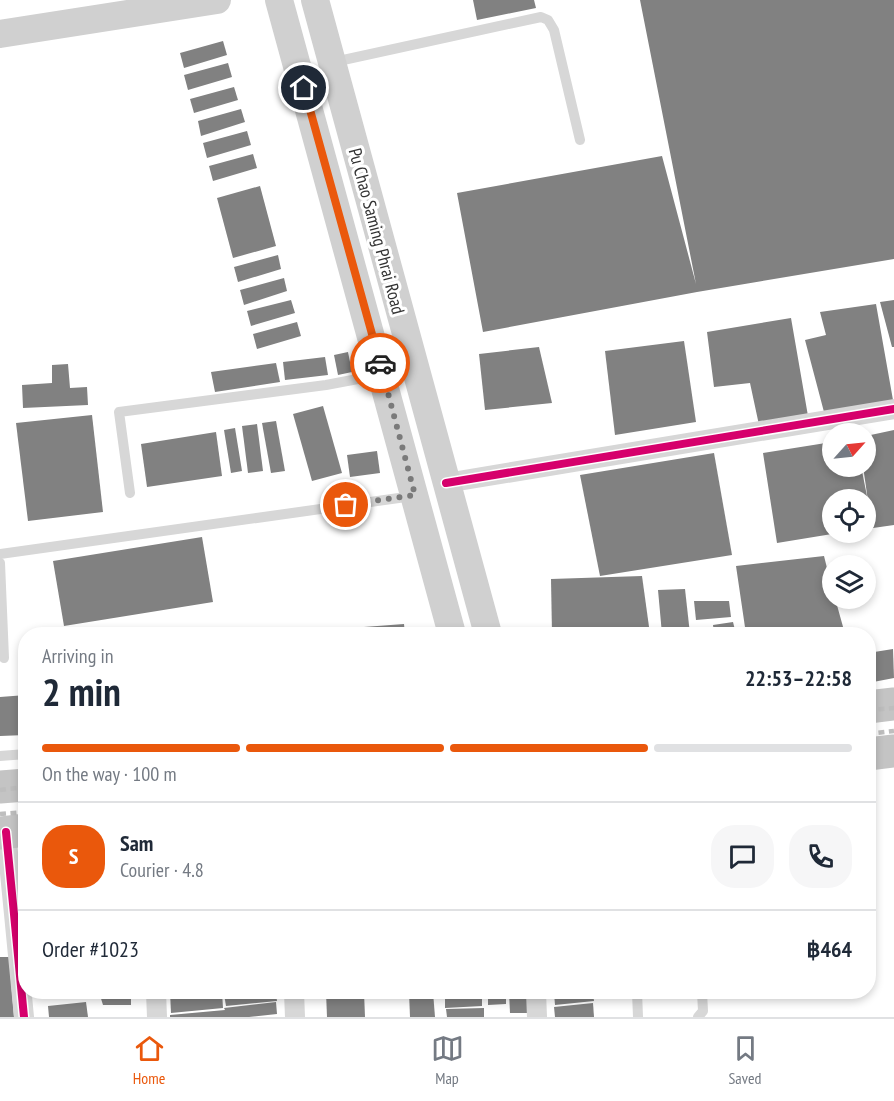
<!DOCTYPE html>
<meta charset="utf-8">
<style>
body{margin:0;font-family:"PT Sans Narrow",sans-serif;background:#f6f6f7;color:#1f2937;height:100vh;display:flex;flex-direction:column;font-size:22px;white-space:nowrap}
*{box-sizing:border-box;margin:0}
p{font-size:20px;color:#747a83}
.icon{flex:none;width:33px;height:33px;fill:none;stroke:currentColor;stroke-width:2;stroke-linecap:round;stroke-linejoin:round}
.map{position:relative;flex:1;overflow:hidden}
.sheet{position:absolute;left:18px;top:627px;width:858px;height:372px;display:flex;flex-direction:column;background:#fff;border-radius:24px;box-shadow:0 3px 9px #0003}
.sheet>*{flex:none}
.needle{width:39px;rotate:63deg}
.buttons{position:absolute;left:822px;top:423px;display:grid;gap:12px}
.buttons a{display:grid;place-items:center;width:54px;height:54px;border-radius:50%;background:#fff;box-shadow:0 3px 9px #0003;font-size:30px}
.pin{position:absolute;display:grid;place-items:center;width:51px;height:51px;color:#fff;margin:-26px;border:3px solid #fff;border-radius:50%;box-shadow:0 2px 6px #0007}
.courier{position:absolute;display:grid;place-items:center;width:60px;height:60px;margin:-30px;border:4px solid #ea580c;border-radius:50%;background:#fff;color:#222;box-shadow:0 2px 8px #0007}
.summary em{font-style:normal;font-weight:800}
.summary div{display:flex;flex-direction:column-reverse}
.summary{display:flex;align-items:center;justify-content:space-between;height:102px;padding:0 24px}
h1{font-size:39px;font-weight:800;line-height:45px}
.bar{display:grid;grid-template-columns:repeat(4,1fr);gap:9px 6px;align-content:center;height:72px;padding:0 24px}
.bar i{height:8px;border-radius:4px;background:#e0e1e3}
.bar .current{background:#ea580c}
.bar p{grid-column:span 4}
.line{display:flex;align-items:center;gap:15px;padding:0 24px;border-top:2px solid #e0e1e3}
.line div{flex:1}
.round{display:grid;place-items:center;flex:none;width:63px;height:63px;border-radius:24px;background:#f6f6f7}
.tab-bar{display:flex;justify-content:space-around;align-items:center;height:84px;border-top:2px solid #e0e1e3;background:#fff;font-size:16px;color:#747a83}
.tab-bar a{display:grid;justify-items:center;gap:3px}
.tab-bar .current{color:#ea580c}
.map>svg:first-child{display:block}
</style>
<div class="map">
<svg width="894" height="1017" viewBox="0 0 894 1017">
<rect width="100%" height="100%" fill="#fff"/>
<g fill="#818181">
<path d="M473 0H534L536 8 477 20Z"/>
<path d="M640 0H894V259L697 292 483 332 457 193 662 156 696 284Z"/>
<path d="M223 41 227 55 184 68 180 53Z"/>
<path d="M228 63 232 77 188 90 184 75Z"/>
<path d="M234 87 238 100 194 113 190 99Z"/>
<path d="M241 109 245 122 201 136 198 121Z"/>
<path d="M247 131 251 145 207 158 203 143Z"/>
<path d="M253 154 257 168 213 181 209 166Z"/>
<path d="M260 186 276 246 233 258 217 198Z"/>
<path d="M278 255 281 269 238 282 234 267Z"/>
<path d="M284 278 287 291 244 305 240 290Z"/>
<path d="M291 300 295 313 251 326 247 311Z"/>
<path d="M894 300V347H892L880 302Z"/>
<path d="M876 304 893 400 824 412 805 340 826 335 820 312Z"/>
<path d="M791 318 808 416 759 425 750 383 714 387 707 332Z"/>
<path d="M297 322 301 336 257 349 253 334Z"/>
<path d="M684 341 696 422 615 435 605 351Z"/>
<path d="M539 347 552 403 485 410 479 354Z"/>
<path d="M348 352 352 372 338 375 334 355Z"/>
<path d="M325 357 328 375 285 380 283 362Z"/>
<path d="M276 363 280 382 215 392 211 372Z"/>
<path d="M68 364 70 388 87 387 88 405 23 408 22 385 52 383V365Z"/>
<path d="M323 406 342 473 312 481 293 414Z"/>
<path d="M92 415 103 512 28 521 16 423Z"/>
<path d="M276 421 285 471 271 473 262 423Z"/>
<path d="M257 424 263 471 248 473 242 426Z"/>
<path d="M235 428 242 471 231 473 224 430Z"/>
<path d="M894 430V525L866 529V500H832V534L777 543 763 453 832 442V466H861L868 501 863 466H866V436Z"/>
<path d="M216 432 222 476 147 487 141 444Z"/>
<path d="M377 451 380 473 350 477 347 455Z"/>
<path d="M714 453 732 555 600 576 580 475Z"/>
<path d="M202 537 213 602 64 626 53 561Z"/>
<path d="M824 556 832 588V598H835L845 634H746L736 566Z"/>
<path d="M642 576 650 634H552L551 579Z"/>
<path d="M685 589 690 634H662L658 590Z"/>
<path d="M694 601H729L731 617 696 620Z"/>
<path d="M733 622 736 634H714L713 625Z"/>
<path d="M404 624 405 634H308V633L337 629Z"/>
<path d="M893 649 894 678 868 683V653Z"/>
<path d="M26 695V735L0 736V697Z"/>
<path d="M0 957H9L14 1017H0Z"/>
<path d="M46 992H84V995L47 998Z"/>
<path d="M99 992H131V1005H103Z"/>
<path d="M170 992H222L223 1008 171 1013Z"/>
<path d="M253 992H276L277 1001 226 1006 224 994Z"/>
<path d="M326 992H364L365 1017H327Z"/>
<path d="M409 992H433L435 1017H410Z"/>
<path d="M488 992H506V1004L488 1005Z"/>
<path d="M509 992H527L528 1013H510Z"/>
<path d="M571 992H593L594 1001 555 1005 554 993Z"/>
<path d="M482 994V1006L445 1008V995Z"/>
<path d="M86 1002 88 1017H49L48 1006Z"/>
<path d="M276 1002 277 1014 249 1017H170V1015L225 1010 224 1008Z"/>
<path d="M593 1003 594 1017H555L554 1007Z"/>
<path d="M484 1008V1017H447L446 1009Z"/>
</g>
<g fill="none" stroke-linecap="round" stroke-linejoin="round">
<g stroke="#d7d7d7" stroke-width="10">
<path d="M334 62 541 17 548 20 554 30 580 140"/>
<path d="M130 493 119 412 326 385 379 375"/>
<path d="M0 554 413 496"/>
<path d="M0 563 4 658"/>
<path d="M0 756 26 754"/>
<path d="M637 992 638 1017"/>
<path d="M698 1017 703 1011 702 992"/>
</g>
<g stroke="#d7d7d7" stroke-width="20">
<path d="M446 483 894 409"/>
<path d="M6 832 24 1017"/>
<path d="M156 992 157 1017"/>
<path d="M294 992 295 1017"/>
<path d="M536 992 537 1017"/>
</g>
<g stroke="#d0d0d0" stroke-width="28">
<path d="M279 0 452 634"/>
<path d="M315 0 488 634"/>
<path d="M0 34 217 0"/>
</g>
<g stroke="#c4c4c4" stroke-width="33">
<path d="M868 707 894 704"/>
<path d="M868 754 894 751"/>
<path d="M0 787 26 785"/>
<path d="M0 833 26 830"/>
</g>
<g stroke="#bebebe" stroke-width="4.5" stroke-dasharray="6 4.5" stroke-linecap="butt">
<path d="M868 710 894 708"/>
<path d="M868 734 894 731"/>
<path d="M0 790 26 787"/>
<path d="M0 814 26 812"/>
</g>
<defs>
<g id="cycleway">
<path d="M446 483 894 409"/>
<path d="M6 832 24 1017"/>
</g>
</defs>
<use href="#cycleway" stroke="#fff" stroke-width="11"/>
<use href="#cycleway" stroke="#d6006c" stroke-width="8"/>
</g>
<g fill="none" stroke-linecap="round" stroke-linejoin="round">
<path stroke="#7a7a7a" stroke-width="6" stroke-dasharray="0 10.8" d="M346 505 415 495 380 363"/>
<path stroke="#ea580c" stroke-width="8" d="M304 88 380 363"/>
</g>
<g text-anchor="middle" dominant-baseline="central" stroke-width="6" stroke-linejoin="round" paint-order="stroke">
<g font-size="18" fill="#333" stroke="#fff">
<text transform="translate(377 231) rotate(75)">Pu Chao Saming Phrai Road</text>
</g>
</g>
</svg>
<div class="buttons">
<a><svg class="needle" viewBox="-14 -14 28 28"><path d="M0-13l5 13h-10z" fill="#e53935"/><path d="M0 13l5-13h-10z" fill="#747a83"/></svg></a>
<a><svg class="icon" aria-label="locate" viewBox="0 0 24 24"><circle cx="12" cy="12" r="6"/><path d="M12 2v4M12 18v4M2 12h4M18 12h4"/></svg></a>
<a><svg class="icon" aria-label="layers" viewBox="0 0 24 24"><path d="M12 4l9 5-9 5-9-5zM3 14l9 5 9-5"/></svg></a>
</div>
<div class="pin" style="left:346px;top:505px;background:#ea580c"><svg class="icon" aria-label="bag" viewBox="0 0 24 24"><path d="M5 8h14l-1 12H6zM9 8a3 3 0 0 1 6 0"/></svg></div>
<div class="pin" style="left:304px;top:88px;background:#1f2937"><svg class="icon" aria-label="home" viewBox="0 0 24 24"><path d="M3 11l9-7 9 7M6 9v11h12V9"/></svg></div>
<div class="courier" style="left:380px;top:363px"><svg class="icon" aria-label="car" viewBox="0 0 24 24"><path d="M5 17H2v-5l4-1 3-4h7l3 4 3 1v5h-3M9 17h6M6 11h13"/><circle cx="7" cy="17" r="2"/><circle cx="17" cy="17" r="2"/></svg></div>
<section class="sheet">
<div class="summary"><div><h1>2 min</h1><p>Arriving in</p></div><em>22:53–22:58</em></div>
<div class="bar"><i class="current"></i><i class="current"></i><i class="current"></i><i></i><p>On the way · 100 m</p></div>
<div class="line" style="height:108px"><b class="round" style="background:#ea580c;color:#fff">S</b><div><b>Sam</b><p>Courier · 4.8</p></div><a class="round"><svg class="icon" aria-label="chat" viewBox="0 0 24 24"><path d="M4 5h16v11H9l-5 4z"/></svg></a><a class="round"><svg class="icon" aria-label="phone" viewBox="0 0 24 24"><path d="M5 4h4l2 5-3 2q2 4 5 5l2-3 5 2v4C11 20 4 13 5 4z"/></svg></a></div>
<div class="line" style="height:78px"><div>Order #1023</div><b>฿464</b></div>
</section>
</div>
<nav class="tab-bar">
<a class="current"><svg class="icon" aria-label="home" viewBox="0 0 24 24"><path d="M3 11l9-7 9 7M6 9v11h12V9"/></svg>Home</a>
<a><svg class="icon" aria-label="map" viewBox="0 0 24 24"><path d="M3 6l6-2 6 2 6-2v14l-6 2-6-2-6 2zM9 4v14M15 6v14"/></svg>Map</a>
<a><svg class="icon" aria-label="saved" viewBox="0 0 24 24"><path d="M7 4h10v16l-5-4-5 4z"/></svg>Saved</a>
</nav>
